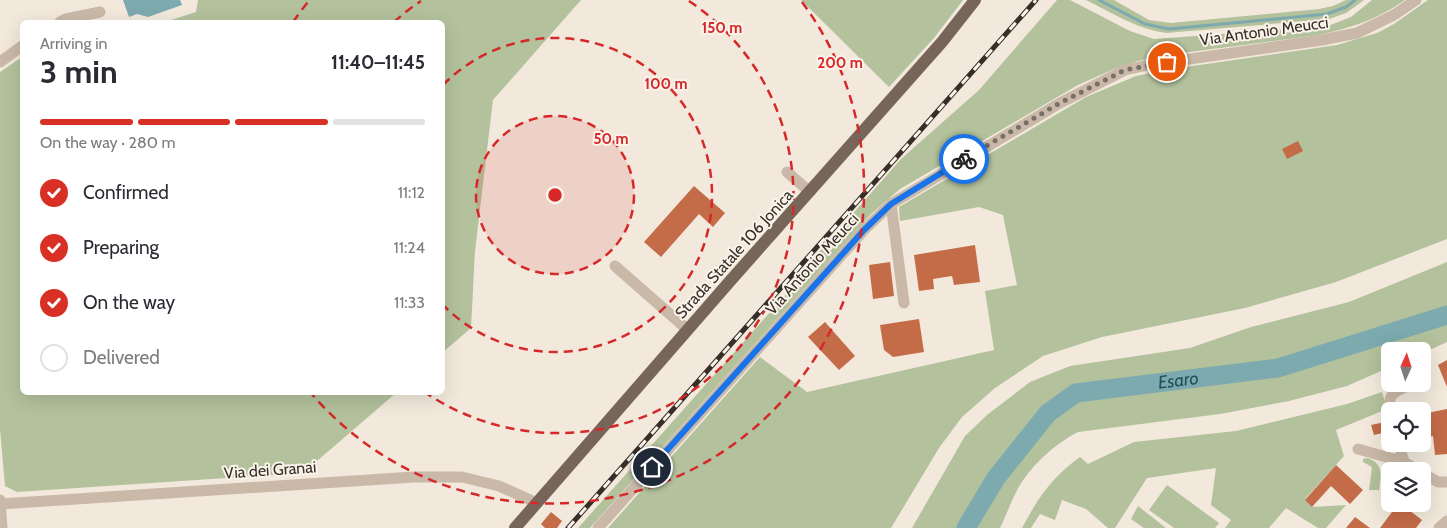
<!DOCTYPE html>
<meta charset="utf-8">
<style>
body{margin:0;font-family:Cabin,sans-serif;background:#f7f7f7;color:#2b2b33;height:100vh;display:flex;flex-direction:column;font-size:19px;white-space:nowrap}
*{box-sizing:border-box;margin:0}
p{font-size:16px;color:#7c7c81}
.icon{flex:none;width:28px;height:28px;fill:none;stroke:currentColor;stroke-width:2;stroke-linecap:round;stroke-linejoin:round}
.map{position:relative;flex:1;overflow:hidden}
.side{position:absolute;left:20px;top:20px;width:425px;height:375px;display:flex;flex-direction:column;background:#fff;border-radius:8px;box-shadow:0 5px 20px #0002}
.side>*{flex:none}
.needle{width:32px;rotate:3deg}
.controls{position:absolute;left:1381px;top:342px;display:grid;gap:10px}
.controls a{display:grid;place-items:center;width:50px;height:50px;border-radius:8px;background:#fff;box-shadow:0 5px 20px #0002;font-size:25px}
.pin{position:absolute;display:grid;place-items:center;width:42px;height:42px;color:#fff;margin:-21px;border:2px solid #fff;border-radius:50%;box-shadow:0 1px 5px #0007}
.courier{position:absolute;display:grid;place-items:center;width:50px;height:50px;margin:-25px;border:4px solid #1a73e8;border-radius:50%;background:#fff;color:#222;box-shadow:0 1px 6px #0007}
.overview em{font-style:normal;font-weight:700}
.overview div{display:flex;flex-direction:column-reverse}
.overview{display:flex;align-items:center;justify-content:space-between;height:85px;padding:0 20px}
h1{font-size:32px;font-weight:700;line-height:38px}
.bar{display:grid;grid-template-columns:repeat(4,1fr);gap:8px 5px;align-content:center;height:60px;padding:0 20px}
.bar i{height:6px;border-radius:4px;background:#e1e1e2}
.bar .current{background:#d93025}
.bar p{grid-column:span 4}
ol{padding:0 20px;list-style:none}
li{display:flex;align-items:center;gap:15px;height:55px}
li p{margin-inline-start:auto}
li .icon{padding:5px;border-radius:50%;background:#d93025;color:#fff;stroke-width:4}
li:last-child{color:#7c7c81}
li i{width:28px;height:28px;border:2px solid #e1e1e2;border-radius:50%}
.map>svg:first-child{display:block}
</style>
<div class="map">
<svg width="1447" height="528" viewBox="0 0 1447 528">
<rect width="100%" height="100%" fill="#f2e9dc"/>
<g fill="#b3c19c">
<path d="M198 0H581L493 100 475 251 471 328 443 352 442 22H165L196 12Z"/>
<path d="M801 0H963L934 38 889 87Z"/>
<path d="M1057 0H1070L1130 31 1154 39 1328 26 1351 17 1372 0H1405C1376 20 1353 27 1319 35L1159 56 1138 61 1114 69 1078 85 900 189 871 214 590 528H578L797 282 813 259 901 159 979 90Z"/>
<path d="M1086 0H1114L1149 20 1171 23 1319 9 1333 6 1346 0H1364L1346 13 1329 19 1166 33C1137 29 1112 13 1086 0Z"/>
<path d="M1428 0H1447V239L1336 282 1245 308 1102 337 1043 356 995 388 962 417 939 448 891 528H608L760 357 807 392 994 350 985 291 1017 285 1003 215 979 207 900 221 899 207 1086 97 1136 76 1165 70 1337 45 1377 33 1394 24Z"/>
<path d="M22 57V392L396 393 303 473 17 492 5 486 0 429V72Z"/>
<path d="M1447 262V342L1423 353 1422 351H1390V367L1347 386 1289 401 1220 414 1078 432C1056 443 1033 464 1020 485 1012 498 1007 514 1000 528H912L965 436 987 415 1030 382 1070 366 1190 348 1251 327 1349 302Z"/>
<path d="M1382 392 1387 409 1336 430 1344 456 1305 499 1312 507 1346 505 1326 528H1318L1286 508 1269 528H1225L1231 520 1211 505 1216 468 1147 478 1115 528H1108L1086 509 1062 500 1055 520 1040 514 1031 528H1022C1038 498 1052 477 1080 457L1088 464 1134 442 1236 431 1347 404Z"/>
<path d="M1367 458C1384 463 1381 476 1379 490H1369L1372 467 1363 462V459Z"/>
<path d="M1167 485 1219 523 1215 528H1174L1149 510Z"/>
<path d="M1138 506 1166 528H1144L1131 519Z"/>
</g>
<path fill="#7caaae" d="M123 0H180L182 5 148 17 137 14 129 17Z"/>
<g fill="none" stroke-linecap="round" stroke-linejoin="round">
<path stroke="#7caaae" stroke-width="3" d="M1099 0 1145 24 1169 29 1327 14 1346 7 1355 0"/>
<path stroke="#7caaae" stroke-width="19" id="s1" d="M966 528 996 478 1048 413 1076 393 1278 368 1447 315"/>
</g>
<g fill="#c46c48">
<path d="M1298 141 1303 151 1287 159 1282 149Z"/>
<path d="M694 186 725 213 713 227 699 214 661 257 644 242Z"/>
<path d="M975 245 980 282 954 285 952 276 933 279 934 289 919 291 914 255Z"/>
<path d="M890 262 894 296 873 299 869 265Z"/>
<path d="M919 319 924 352 893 357 884 350 880 325Z"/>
<path d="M825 322 855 356 839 370 808 337Z"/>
<path d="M1447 360V387L1438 365Z"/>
<path d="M1447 409V454L1435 455 1433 436 1422 439V414Z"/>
<path d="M1385 422 1387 432 1374 435 1371 425Z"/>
<path d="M1336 465 1363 490 1350 504 1331 486 1312 507 1305 500Z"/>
<path d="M1398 504H1401L1422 520 1416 528H1380Z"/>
<path d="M551 512 562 521 557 528H545L541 524Z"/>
<path d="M1355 517 1370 528H1346Z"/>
</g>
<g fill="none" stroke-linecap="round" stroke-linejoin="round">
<path stroke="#b6a392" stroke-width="2" stroke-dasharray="2.5 2.5" stroke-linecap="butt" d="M1421 507 1427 500"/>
<g stroke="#cab9a8" stroke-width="11">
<path d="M60 22 66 19 100 12"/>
<path d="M0 62 22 46"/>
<path d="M787 172 810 192"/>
<path d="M891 204 904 303"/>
<path d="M615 266 688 330"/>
<path d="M1391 411C1386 392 1396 392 1411 384"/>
<path d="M1399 444 1404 462"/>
<path d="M1358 449 1404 462 1419 471"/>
<path d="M1422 473 1438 482H1447"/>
<path d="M0 500 2 528"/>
<path d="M0 504 414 477H462L499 486 537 503"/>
<path d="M598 528 864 230 891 204 1060 103 1125 70 1148 65 1322 40 1357 33 1394 15 1416 0"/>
<path d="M1439 528 1447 521"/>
</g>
<path stroke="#78655a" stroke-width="12" d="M515 528 731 280 942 42 975 0"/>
<defs>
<path id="rail" d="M568 528 1036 0"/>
</defs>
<use href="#rail" stroke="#372e28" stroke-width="5"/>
<use href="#rail" stroke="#f9f3e9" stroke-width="3" stroke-dasharray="9" stroke-linecap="butt"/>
</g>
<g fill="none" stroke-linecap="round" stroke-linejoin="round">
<path stroke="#786f67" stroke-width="5" stroke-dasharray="0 9" d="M964 159 1060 103 1125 70 1167 62"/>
<path stroke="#1a73e8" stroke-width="6" d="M652 467 864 230 891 204 964 159"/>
</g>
<circle cx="555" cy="195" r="79" fill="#d62828" fill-opacity=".12"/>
<g fill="none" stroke="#d62828" stroke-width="2.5" stroke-dasharray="9 6">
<circle cx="555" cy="195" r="79"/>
<path d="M443 85A157 157 0 1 1 443 305"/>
<path d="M394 22A236 236 0 0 1 421 1M689 1A236 236 0 0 1 426 393"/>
<path d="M293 22A314 314 0 0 1 308 2M802 2A314 314 0 0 1 311 393"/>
</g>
<g text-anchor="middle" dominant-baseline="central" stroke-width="4" stroke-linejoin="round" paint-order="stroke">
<g font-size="16" fill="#372e28" stroke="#f9f3e9">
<text transform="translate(1264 31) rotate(-8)">Via Antonio Meucci</text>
<text transform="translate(734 254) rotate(-48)">Strada Statale 106 Jonica</text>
<text transform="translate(812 264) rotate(-48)">Via Antonio Meucci</text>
<text transform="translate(270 470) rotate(-4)">Via dei Granai</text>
</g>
<g font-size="18" font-style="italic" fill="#1e5158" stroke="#f9f3e9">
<text stroke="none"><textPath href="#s1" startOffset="279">Esaro</textPath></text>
</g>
</g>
<circle cx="555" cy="195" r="8" fill="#d62828" stroke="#f9f3e9" stroke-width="2.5"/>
<g font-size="15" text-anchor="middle" font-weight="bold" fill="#d62828" stroke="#f9f3e9" stroke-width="4" stroke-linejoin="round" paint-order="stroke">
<text x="722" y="33">150 m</text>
<text x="840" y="68">200 m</text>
<text x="666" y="89">100 m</text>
<text x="611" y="144">50 m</text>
</g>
</svg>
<div class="controls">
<a><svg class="needle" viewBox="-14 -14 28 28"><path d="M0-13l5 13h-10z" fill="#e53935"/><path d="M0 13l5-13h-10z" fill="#7c7c81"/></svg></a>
<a><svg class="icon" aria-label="locate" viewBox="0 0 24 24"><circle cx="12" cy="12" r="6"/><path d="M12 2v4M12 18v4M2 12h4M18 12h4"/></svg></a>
<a><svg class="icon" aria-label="layers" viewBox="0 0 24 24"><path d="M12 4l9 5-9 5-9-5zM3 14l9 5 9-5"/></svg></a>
</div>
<div class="pin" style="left:1167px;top:62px;background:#ea580c"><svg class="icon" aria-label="bag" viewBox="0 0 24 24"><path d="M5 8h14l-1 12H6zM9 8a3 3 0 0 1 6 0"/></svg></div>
<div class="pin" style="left:652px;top:467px;background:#1f2937"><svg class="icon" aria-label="home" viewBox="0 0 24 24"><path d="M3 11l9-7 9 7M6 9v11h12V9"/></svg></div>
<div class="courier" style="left:964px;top:159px"><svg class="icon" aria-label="bike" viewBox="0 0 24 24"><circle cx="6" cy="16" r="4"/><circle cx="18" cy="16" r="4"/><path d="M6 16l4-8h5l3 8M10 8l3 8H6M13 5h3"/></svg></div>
<section class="side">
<div class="overview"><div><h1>3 min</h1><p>Arriving in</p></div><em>11:40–11:45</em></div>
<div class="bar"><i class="current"></i><i class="current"></i><i class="current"></i><i></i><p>On the way · 280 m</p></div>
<ol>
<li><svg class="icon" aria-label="check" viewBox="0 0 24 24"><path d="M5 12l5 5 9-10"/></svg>Confirmed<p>11:12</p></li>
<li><svg class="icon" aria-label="check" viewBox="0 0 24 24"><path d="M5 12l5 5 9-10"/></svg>Preparing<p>11:24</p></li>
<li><svg class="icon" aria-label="check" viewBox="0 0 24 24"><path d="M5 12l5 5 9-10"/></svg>On the way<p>11:33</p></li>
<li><i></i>Delivered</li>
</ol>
</section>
</div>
